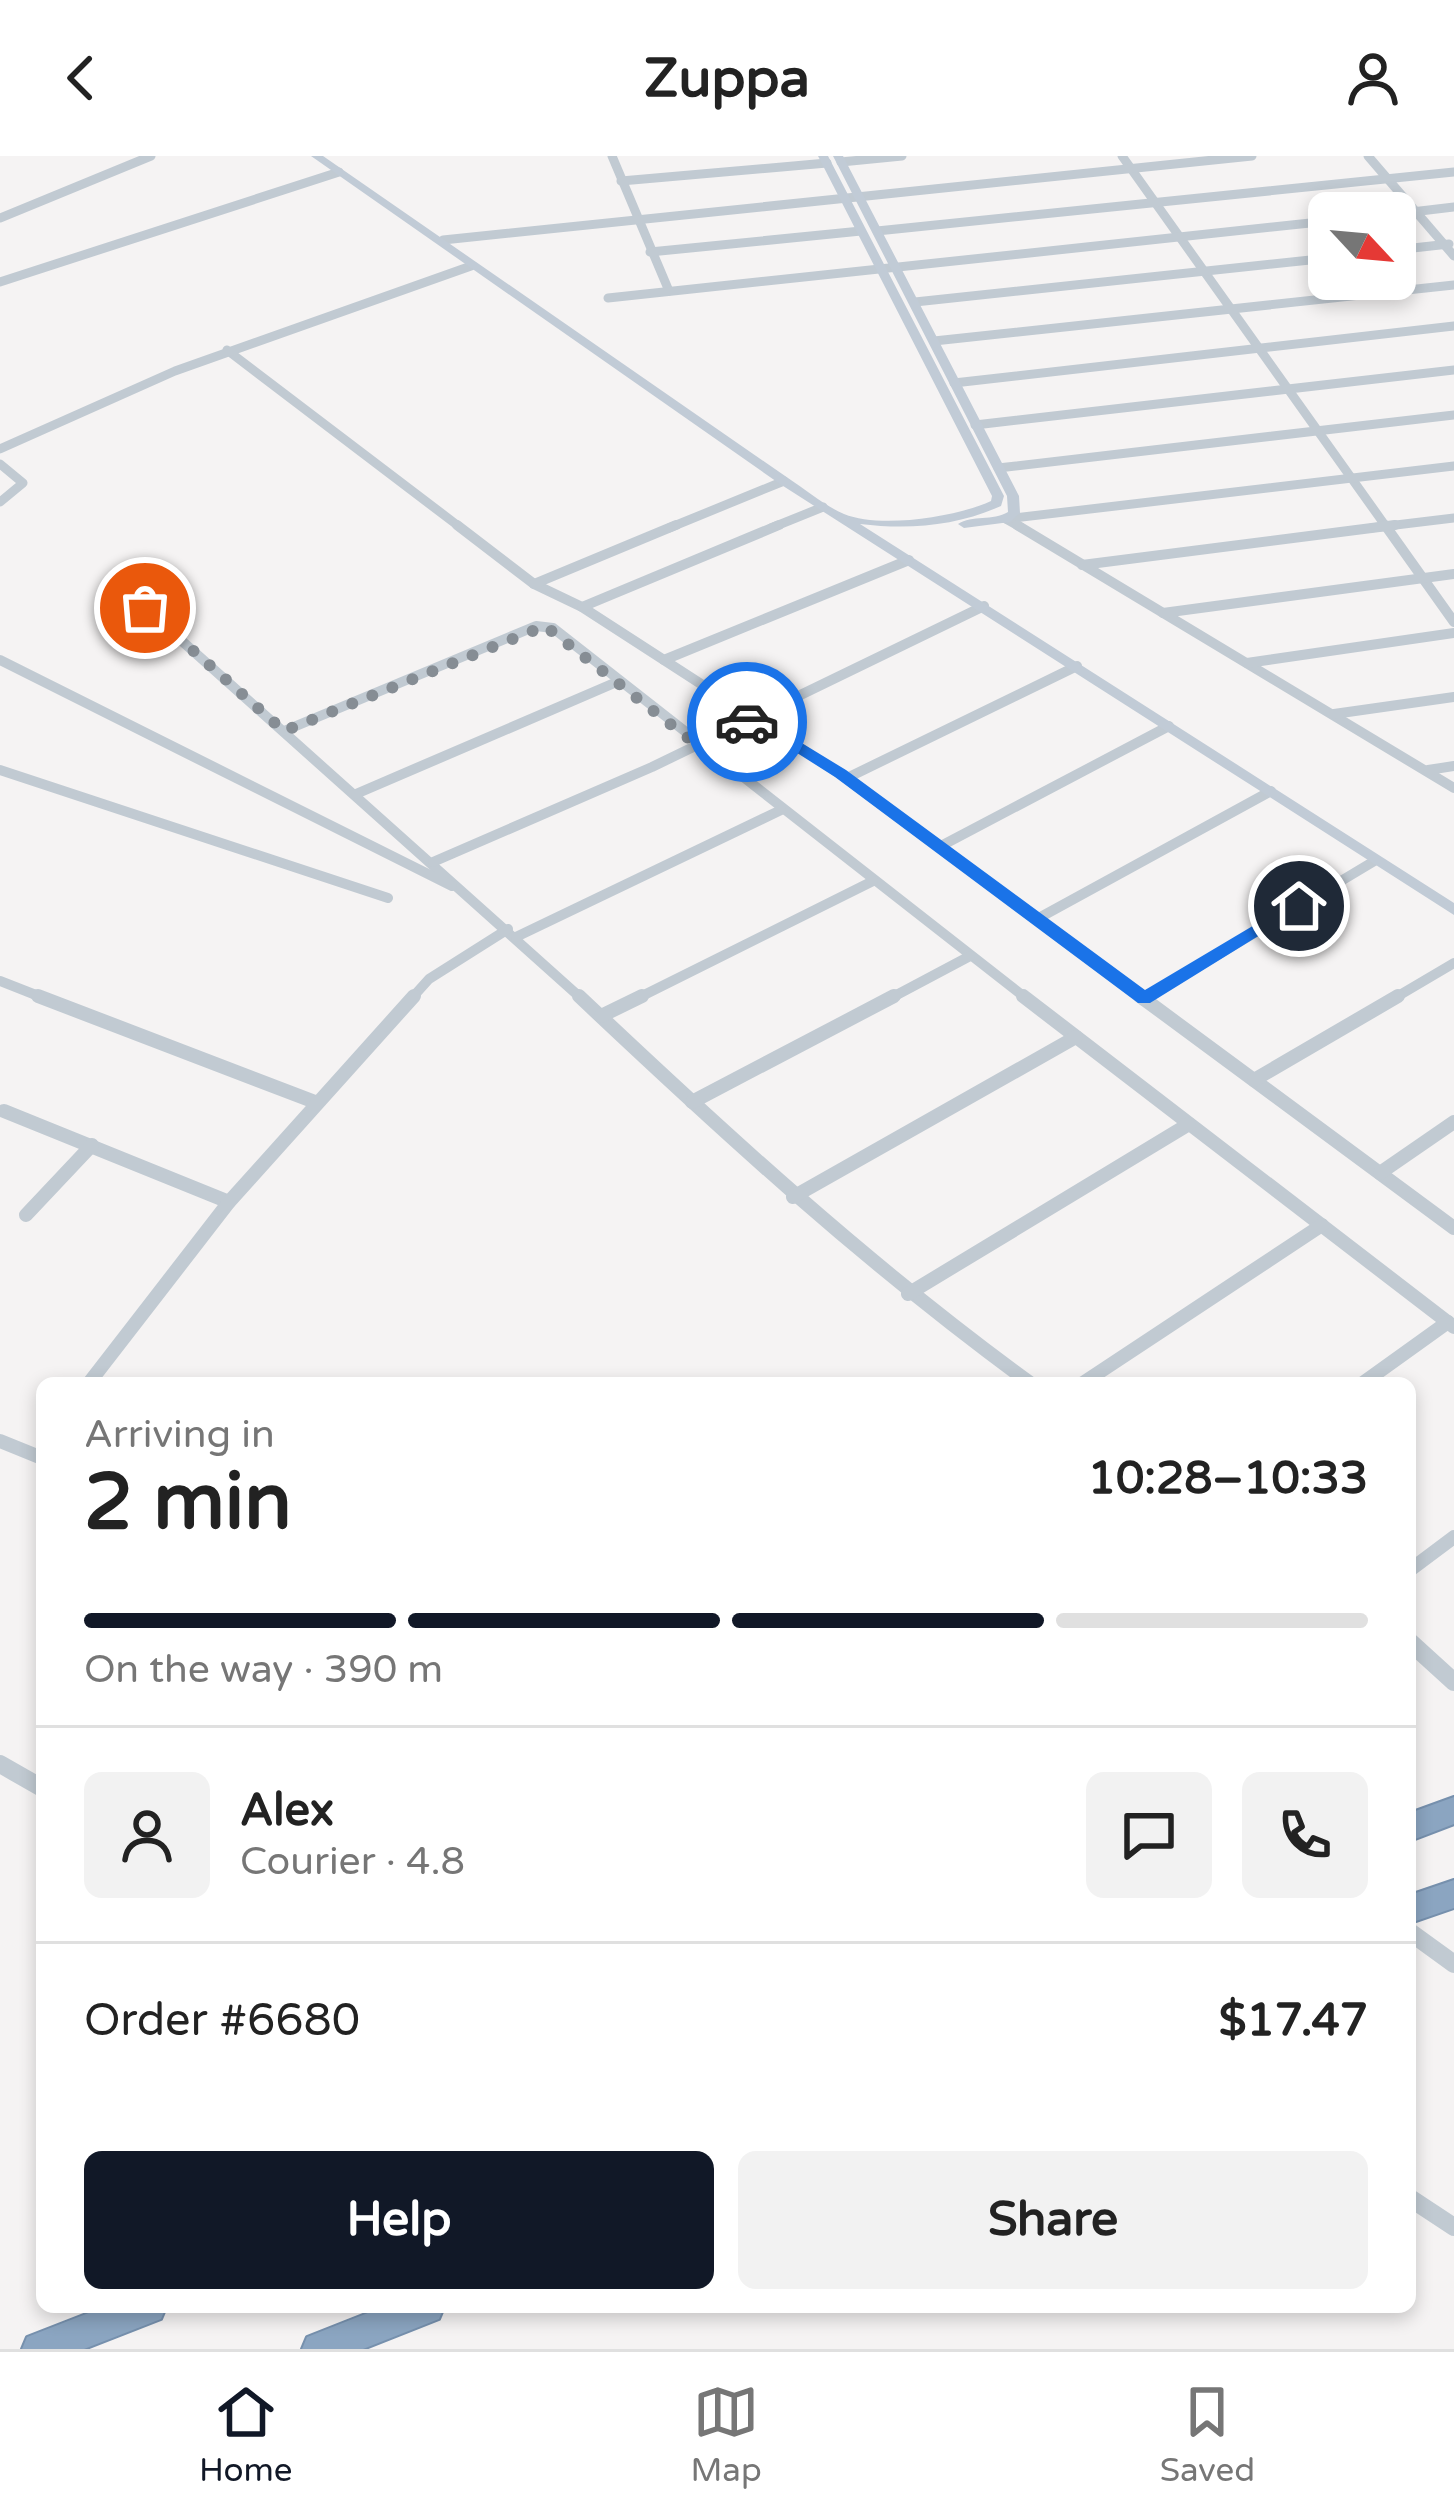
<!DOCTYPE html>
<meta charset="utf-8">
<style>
body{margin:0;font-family:"Varela Round",sans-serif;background:#f2f2f2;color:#222;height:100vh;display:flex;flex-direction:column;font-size:45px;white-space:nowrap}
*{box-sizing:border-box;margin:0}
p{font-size:39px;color:#767676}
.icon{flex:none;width:66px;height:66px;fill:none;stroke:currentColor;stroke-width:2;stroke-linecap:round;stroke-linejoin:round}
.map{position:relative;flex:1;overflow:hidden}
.details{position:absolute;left:36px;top:1221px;width:1380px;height:936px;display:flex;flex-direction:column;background:#fff;border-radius:18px;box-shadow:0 6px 18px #0003}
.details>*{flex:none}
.needle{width:78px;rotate:116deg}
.buttons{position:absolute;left:1308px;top:36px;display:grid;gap:24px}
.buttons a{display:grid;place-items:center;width:108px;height:108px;border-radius:18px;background:#fff;box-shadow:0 6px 18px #0003;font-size:60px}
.pin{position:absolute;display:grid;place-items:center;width:102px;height:102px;color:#fff;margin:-51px;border:6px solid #fff;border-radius:50%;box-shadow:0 3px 12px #0007}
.courier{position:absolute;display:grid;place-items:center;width:120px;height:120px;margin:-60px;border:9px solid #1a73e8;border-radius:50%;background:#fff;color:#222;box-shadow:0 3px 15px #0007}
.summary em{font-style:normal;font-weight:800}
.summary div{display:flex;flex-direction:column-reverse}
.summary{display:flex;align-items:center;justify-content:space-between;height:204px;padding:0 48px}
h1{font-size:78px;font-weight:800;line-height:90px}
.bar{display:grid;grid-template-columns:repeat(4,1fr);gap:18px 12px;align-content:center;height:144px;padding:0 48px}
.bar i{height:15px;border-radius:9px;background:#e0e0e0}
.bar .on{background:#111827}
.bar p{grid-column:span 4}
.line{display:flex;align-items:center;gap:30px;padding:0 48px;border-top:3px solid #e0e0e0}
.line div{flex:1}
.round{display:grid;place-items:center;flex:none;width:126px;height:126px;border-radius:18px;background:#f2f2f2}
.action{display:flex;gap:24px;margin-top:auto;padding:24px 48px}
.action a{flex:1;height:138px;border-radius:18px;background:#111827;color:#fff;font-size:48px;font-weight:800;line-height:138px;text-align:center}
.action a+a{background:#f2f2f2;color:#222}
header{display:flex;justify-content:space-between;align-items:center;height:156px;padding:0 48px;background:#fff;font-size:54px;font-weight:800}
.tab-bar{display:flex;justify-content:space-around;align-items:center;height:168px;border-top:3px solid #e0e0e0;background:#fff;font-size:33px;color:#767676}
.tab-bar a{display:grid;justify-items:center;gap:6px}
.tab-bar .on{color:#111827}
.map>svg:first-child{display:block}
</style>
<header><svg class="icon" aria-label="back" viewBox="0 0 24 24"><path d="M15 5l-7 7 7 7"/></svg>Zuppa<svg class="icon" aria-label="person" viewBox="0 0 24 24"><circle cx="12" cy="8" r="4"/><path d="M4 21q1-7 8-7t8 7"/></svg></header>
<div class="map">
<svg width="1454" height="2193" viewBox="0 0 1454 2193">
<rect width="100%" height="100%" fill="#f5f3f3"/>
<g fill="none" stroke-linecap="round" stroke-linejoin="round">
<defs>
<g id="highway">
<path d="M1454 1641V1668L1410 1685V1657Z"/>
<path d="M1454 1724V1752L1410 1767V1739Z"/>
<path d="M104 2151H166L161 2163 84 2193H22L27 2181Z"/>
<path d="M383 2151H444L439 2163 363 2193H302L307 2181Z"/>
</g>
</defs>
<use href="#highway" stroke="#7690ad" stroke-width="4"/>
<g stroke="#c1cad2" stroke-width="9">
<path d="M612 0 669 135"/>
<path d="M1122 0 1387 372"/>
<path d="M1368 0 1454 100"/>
<path d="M841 6 902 0"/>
<path d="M621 25 827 7"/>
<path d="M1395 58 1454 51"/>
<path d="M0 62 151 0"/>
<path d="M877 75 1454 16"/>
<path d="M443 84 1252 0"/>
<path d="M1395 94 1449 88"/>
<path d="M650 96 861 75"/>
<path d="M0 126 339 16"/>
<path d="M608 142 1329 65"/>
<path d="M915 146 1329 102"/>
<path d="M934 185 1454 129"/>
<path d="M227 194 461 372"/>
<path d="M954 227 1454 170"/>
<path d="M975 269 1454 214"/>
<path d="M0 293 175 215 471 110"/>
<path d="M0 308 23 327 0 346"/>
<path d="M998 312 1454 259"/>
<path d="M1006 363 1022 372"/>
<path d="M1006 363 1454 310"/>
<path d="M669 372 784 325"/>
<path d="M771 372 823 351"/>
<path d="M1371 372 1454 362"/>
</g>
<g stroke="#c1cad2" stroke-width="10">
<path d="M457 369 534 428 582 451 840 618 1144 843"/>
<path d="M1017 369 1454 632"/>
<path d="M1385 369 1454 466"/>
<path d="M1082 409 1395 369"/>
<path d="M534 428 676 369"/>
<path d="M582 451 779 369"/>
<path d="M145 452 582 843"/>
<path d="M1163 457 1454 418"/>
<path d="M0 504 452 730"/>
<path d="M664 504 909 404"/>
<path d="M1247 507 1454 477"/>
<path d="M1334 558 1454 541"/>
<path d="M284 575 536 470 553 472 1027 843"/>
<path d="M0 614 388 742"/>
<path d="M1428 614 1454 610"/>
<path d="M847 622 1077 510"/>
<path d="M356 638 619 525"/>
<path d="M939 691 1169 570"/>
<path d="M433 706 652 611 984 450"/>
<path d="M1037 763 1271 635"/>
<path d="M516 781 781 654"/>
<path d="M0 825 46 843"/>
<path d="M411 843 429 823 508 773"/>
<path d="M636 843 873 725"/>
<path d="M889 843 970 800"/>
<path d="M1144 843 1376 704"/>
<path d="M1393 843 1454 807"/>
</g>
<g stroke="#c1cad2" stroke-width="14">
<path d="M38 840 315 946"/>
<path d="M579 840C724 977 868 1109 1030 1227"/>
<path d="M1023 840 1454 1171"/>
<path d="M1140 840 1454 1072"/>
<path d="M1144 843 1149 840"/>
<path d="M601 860 642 840"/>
<path d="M1254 924 1398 840"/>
<path d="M692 946 894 840"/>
<path d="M4 955 229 1046"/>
<path d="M1380 1017 1454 966"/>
<path d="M793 1041 1076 881"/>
<path d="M26 1059 92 989"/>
<path d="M908 1138 1189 968"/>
<path d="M89 1227 229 1046 414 840"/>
<path d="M1083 1227 1322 1069"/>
<path d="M1363 1227 1448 1166"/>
<path d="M0 1285 42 1302"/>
<path d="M1410 1414 1454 1381"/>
</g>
<g stroke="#c1cad2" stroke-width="18">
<path d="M1410 1486 1454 1526"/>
<path d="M0 1608 42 1632"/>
<path d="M1410 1776 1454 1808"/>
<path d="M1410 2042 1454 2071"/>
</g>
<g fill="#c1cbd6" fill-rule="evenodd">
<path d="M311 0H323L788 322C806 334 825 350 844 358 880 373 956 361 991 345L992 340 818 0H828L1004 340 1001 350C956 370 910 374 860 368L1454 747V759L780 328Z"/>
<path d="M833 0H843L1019 340 1020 357 1010 366 964 372 958 368C972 359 993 365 1008 356L1007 340Z"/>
</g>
<use href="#highway" fill="#8ba5c1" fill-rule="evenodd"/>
</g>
<path fill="#1a73e8" d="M754 558 846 614 1145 834 1293 746 1307 750 1150 847H1138L835 621 753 569H742V562Z"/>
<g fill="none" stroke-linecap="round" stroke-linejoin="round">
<path stroke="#868d94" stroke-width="12" stroke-dasharray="0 21.6" d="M145 452 284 575 545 470 697 589 747 566"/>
</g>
</svg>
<div class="buttons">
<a><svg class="needle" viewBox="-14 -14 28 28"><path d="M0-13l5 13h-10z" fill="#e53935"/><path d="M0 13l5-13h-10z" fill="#767676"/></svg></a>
</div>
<div class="pin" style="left:145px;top:452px;background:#ea580c"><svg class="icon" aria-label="bag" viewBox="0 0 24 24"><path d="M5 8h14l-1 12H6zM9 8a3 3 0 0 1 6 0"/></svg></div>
<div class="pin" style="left:1299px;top:750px;background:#1f2937"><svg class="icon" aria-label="home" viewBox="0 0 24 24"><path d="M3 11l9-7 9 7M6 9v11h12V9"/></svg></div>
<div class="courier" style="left:747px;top:566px"><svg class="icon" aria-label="car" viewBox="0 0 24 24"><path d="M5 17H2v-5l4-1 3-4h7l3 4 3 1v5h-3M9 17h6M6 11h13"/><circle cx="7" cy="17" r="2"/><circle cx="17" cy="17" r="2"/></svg></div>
<section class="details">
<div class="summary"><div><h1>2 min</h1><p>Arriving in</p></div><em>10:28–10:33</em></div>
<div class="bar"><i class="on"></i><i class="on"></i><i class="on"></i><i></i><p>On the way · 390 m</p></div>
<div class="line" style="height:216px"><a class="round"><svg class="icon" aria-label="person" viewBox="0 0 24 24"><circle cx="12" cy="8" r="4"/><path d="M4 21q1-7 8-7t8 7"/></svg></a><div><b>Alex</b><p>Courier · 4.8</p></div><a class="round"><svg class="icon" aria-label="chat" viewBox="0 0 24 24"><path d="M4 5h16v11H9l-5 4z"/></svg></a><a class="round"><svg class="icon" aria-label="phone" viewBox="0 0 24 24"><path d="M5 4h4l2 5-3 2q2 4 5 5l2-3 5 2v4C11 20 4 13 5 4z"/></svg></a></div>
<div class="line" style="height:156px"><div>Order #6680</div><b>$17.47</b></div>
<div class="action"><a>Help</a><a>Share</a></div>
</section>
</div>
<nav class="tab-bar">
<a class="on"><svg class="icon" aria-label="home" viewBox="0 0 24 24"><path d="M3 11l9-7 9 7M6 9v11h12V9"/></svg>Home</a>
<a><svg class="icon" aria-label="map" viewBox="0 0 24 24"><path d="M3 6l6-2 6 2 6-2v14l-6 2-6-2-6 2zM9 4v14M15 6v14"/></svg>Map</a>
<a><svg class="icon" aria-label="saved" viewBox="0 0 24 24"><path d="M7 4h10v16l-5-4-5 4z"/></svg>Saved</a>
</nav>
